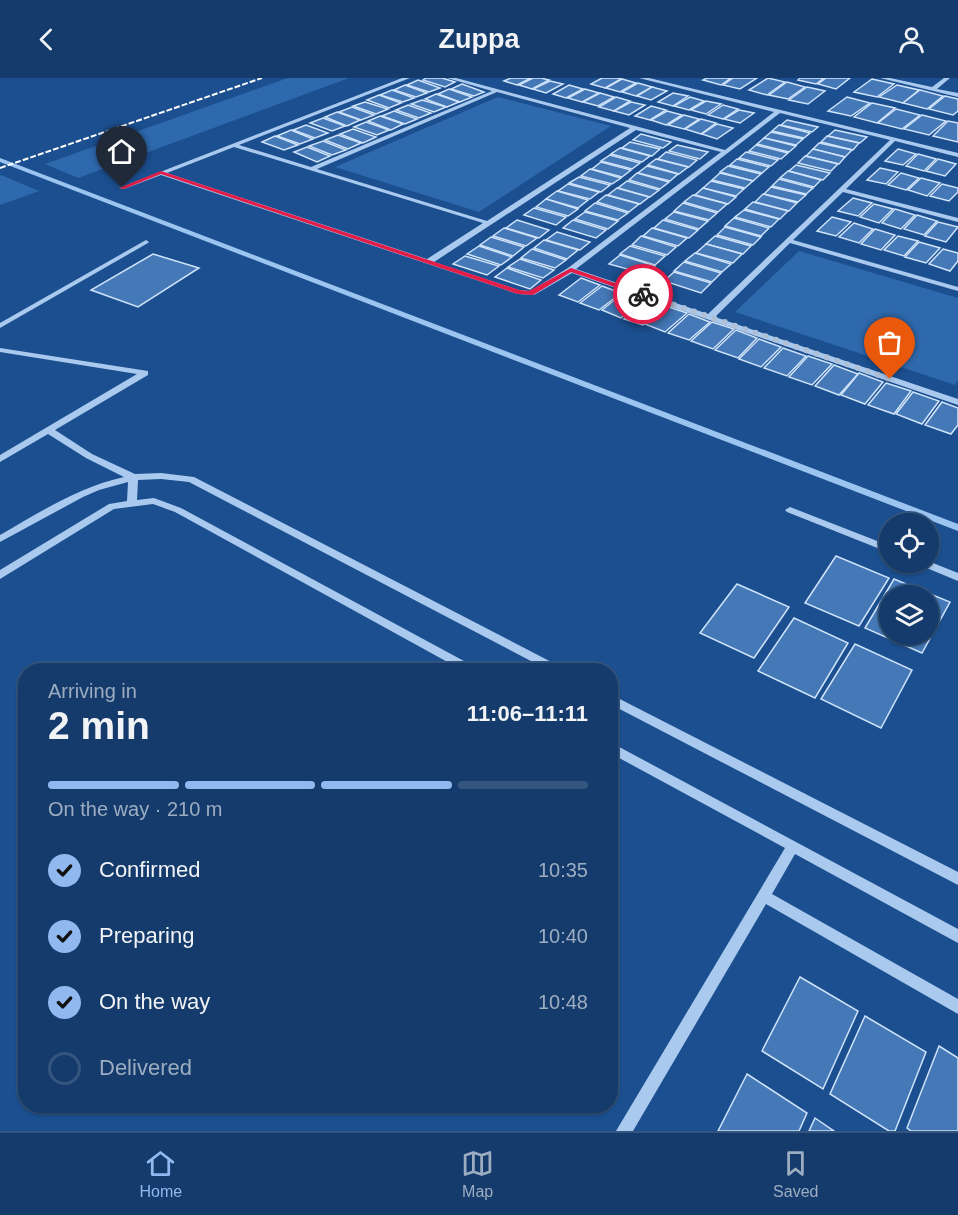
<!DOCTYPE html>
<meta charset="utf-8">
<style>
body{margin:0;font-family:Arial,sans-serif;background:#1d4271;color:#f1f3f6;height:100vh;display:flex;flex-direction:column;font-size:22px;white-space:nowrap}
*{box-sizing:border-box;margin:0}
p{font-size:20px;color:#9dadc1}
.icon{flex:none;width:33px;height:33px;fill:none;stroke:currentColor;stroke-width:2;stroke-linecap:round;stroke-linejoin:round}
.map{position:relative;flex:1;overflow:hidden}
.drawer{position:absolute;left:18px;top:585px;width:600px;height:450px;display:flex;flex-direction:column;background:#143b6b;border-radius:24px;box-shadow:0 2px 4px #0004,0 0 0 2px #33557e}
.drawer>*{flex:none}
.fabs{position:absolute;left:879px;top:435px;display:grid;gap:12px}
.fabs a{display:grid;place-items:center;width:60px;height:60px;border-radius:50%;background:#143b6b;box-shadow:0 2px 4px #0004,0 0 0 2px #33557e;font-size:30px}
.pin{position:absolute;display:grid;place-items:center;width:51px;height:51px;color:#fff;margin:-62px -26px;border-radius:50% 50% 50% 0;rotate:-45deg;box-shadow:0 0 6px #0007}
.pin .icon{rotate:45deg}
.courier{position:absolute;display:grid;place-items:center;width:60px;height:60px;margin:-30px;border:4px solid #e11d48;border-radius:50%;background:#fff;color:#222;box-shadow:0 2px 8px #0007}
.headline em{font-style:normal;font-weight:800}
.headline div{display:flex;flex-direction:column-reverse}
.headline{display:flex;align-items:center;justify-content:space-between;height:102px;padding:0 30px}
h1{font-size:39px;font-weight:800;line-height:45px}
.bar{display:grid;grid-template-columns:repeat(4,1fr);gap:9px 6px;align-content:center;height:72px;padding:0 30px}
.bar i{height:8px;border-radius:4px;background:#33557e}
.bar .on{background:#90b9f0}
.bar p{grid-column:span 4}
ol{padding:0 30px;list-style:none}
li{display:flex;align-items:center;gap:18px;height:66px}
li p{margin-inline-start:auto}
li .icon{padding:6px;border-radius:50%;background:#90b9f0;color:#111;stroke-width:4}
li:last-child{color:#9dadc1}
li i{width:33px;height:33px;border:3px solid #33557e;border-radius:50%}
header{display:flex;justify-content:space-between;align-items:center;height:78px;padding:0 30px;background:#143b6b;font-size:27px;font-weight:800}
.tabs{display:flex;justify-content:space-around;align-items:center;height:84px;border-top:2px solid #33557e;background:#143b6b;font-size:16px;color:#9dadc1}
.tabs a{display:grid;justify-items:center;gap:3px}
.tabs .on{color:#90b9f0}
.map>svg:first-child{display:block}
</style>
<header><svg class="icon" aria-label="back" viewBox="0 0 24 24"><path d="M15 5l-7 7 7 7"/></svg>Zuppa<svg class="icon" aria-label="person" viewBox="0 0 24 24"><circle cx="12" cy="8" r="4"/><path d="M4 21q1-7 8-7t8 7"/></svg></header>
<div class="map">
<svg width="958" height="1053" viewBox="0 0 958 1053">
<rect width="100%" height="100%" fill="#1b4f8f"/>
<g fill="#2e69ad">
<path d="M288 0H349L78 100 45 86Z"/>
<path d="M498 19 611 48 479 134 335 89Z"/>
<path d="M0 98 1 97 39 113 0 127Z"/>
<path d="M799 173 958 220V302L955 307 735 234Z"/>
</g>
<g fill="none" stroke-linecap="round" stroke-linejoin="round">
<path fill="#9cc4f0" fill-rule="evenodd" d="M0 80 958 446V453L0 84Z"/>
</g>
<g fill="#4478b7" stroke="#cfe3fa" stroke-width="1.5" fill-rule="evenodd">
<path d="M426 0H442L455 4 445 9 423 2Z"/>
<path d="M511 0H531L517 7 504 3Z"/>
<path d="M533 0H541L549 2 532 11 519 7Z"/>
<path d="M602 0H617L621 1 605 10 591 6Z"/>
<path d="M707 0H731L721 7 703 2Z"/>
<path d="M733 0H757L740 11 723 7Z"/>
<path d="M768 0 785 4 767 17 749 12Z"/>
<path d="M800 0H824L816 6 798 2Z"/>
<path d="M826 0H850L836 11 818 6Z"/>
<path d="M622 1 636 5 620 14 606 10Z"/>
<path d="M872 1 894 6 877 19 854 14Z"/>
<path d="M418 2 440 10 429 14 407 7Z"/>
<path d="M550 3 563 6 546 15 533 11Z"/>
<path d="M787 4 805 9 788 21 769 17Z"/>
<path d="M638 5 652 9 636 18 622 14Z"/>
<path d="M462 6 484 14 474 18 451 11Z"/>
<path d="M405 7 427 15 416 19 394 12Z"/>
<path d="M569 7 583 11 566 20 553 16Z"/>
<path d="M897 7 919 12 903 25 879 19Z"/>
<path d="M652 9 667 13 651 22 637 18Z"/>
<path d="M807 9 825 13 808 26 789 22Z"/>
<path d="M449 11 472 19 460 24 438 16Z"/>
<path d="M585 11 599 15 582 24 568 20Z"/>
<path d="M392 12 414 20 403 24 380 17Z"/>
<path d="M920 12 943 18 927 31 903 25Z"/>
<path d="M600 15 614 19 598 28 583 24Z"/>
<path d="M673 15 688 18 673 28 658 24Z"/>
<path d="M436 16 459 24 447 29 425 21Z"/>
<path d="M379 17 401 25 389 30 367 22Z"/>
<path d="M945 18 958 21V33L953 37 929 31Z"/>
<path d="M616 19 630 23 614 33 599 29Z"/>
<path d="M690 19 704 23 689 32 674 28Z"/>
<path d="M847 19 870 25 851 38 828 33Z"/>
<path d="M422 22 446 29 434 34 411 26Z"/>
<path d="M706 23 721 26 706 36 691 32Z"/>
<path d="M365 24 388 31 376 36 353 28Z"/>
<path d="M631 24 645 27 629 37 614 33Z"/>
<path d="M872 25 895 30 877 45 854 39Z"/>
<path d="M408 27 431 35 419 40 396 32Z"/>
<path d="M723 27 738 31 723 41 708 37Z"/>
<path d="M651 28 666 32 650 42 635 38Z"/>
<path d="M352 29 374 37 361 42 339 34Z"/>
<path d="M896 31 920 37 902 51 878 45Z"/>
<path d="M739 32 754 35 740 45 724 41Z"/>
<path d="M394 33 417 41 405 46 382 38Z"/>
<path d="M667 33 682 37 666 47 651 42Z"/>
<path d="M337 34 360 42 347 48 325 39Z"/>
<path d="M684 37 699 41 684 51 668 47Z"/>
<path d="M922 37 946 43 929 57 904 51Z"/>
<path d="M380 38 403 46 391 52 368 43Z"/>
<path d="M323 40 345 48 332 53 310 45Z"/>
<path d="M701 41 716 45 701 56 685 51Z"/>
<path d="M787 42 818 49 812 54 781 47Z"/>
<path d="M948 43 958 45V64L933 58Z"/>
<path d="M366 44 389 52 377 57 354 49Z"/>
<path d="M717 46 733 50 717 61 702 56Z"/>
<path d="M306 47 328 55 315 60 293 52Z"/>
<path d="M779 47 810 55 804 60 772 53Z"/>
<path d="M353 51 376 59 363 65 340 56Z"/>
<path d="M291 52 313 61 300 66 277 58Z"/>
<path d="M835 52 867 59 860 65 828 58Z"/>
<path d="M771 54 803 61 796 67 764 60Z"/>
<path d="M641 56 671 64 663 70 633 62Z"/>
<path d="M338 57 361 65 348 71 325 62Z"/>
<path d="M275 58 298 67 284 72 262 64Z"/>
<path d="M827 58 859 65 853 72 821 64Z"/>
<path d="M764 60 796 68 789 74 757 66Z"/>
<path d="M323 63 346 72 332 77 309 68Z"/>
<path d="M630 64 660 71 652 78 622 70Z"/>
<path d="M819 65 852 72 845 79 813 71Z"/>
<path d="M677 67 708 74 700 81 669 73Z"/>
<path d="M756 67 788 75 781 81 749 73Z"/>
<path d="M307 69 330 78 317 84 294 74Z"/>
<path d="M620 70 650 78 642 84 611 76Z"/>
<path d="M813 71 845 79 839 86 806 78Z"/>
<path d="M898 71 916 76 903 87 885 83Z"/>
<path d="M666 74 697 82 689 89 658 81Z"/>
<path d="M746 74 778 82 771 88 739 80Z"/>
<path d="M918 76 936 81 924 93 906 88Z"/>
<path d="M610 77 640 85 632 91 601 83Z"/>
<path d="M805 78 838 86 831 93 798 85Z"/>
<path d="M656 81 688 89 679 96 648 87Z"/>
<path d="M737 81 769 89 762 95 730 87Z"/>
<path d="M938 81 956 86 945 98 926 93Z"/>
<path d="M601 84 631 92 622 99 592 91Z"/>
<path d="M796 87 830 95 823 102 789 93Z"/>
<path d="M647 88 678 96 670 103 638 95Z"/>
<path d="M728 88 761 96 753 103 720 94Z"/>
<path d="M880 90 898 94 886 106 867 102Z"/>
<path d="M590 91 621 100 612 106 581 98Z"/>
<path d="M788 93 821 102 814 109 780 100Z"/>
<path d="M637 95 669 104 660 111 629 102Z"/>
<path d="M720 95 753 103 745 110 712 102Z"/>
<path d="M901 95 919 100 906 112 888 107Z"/>
<path d="M579 99 610 107 601 114 569 105Z"/>
<path d="M921 100 940 105 927 118 908 112Z"/>
<path d="M779 101 813 110 806 116 772 108Z"/>
<path d="M627 103 659 112 650 119 618 110Z"/>
<path d="M711 103 744 111 736 118 703 110Z"/>
<path d="M568 106 599 114 590 121 558 113Z"/>
<path d="M942 106 958 110V114L949 123 930 118Z"/>
<path d="M771 109 806 117 798 124 764 116Z"/>
<path d="M617 110 649 119 640 126 608 117Z"/>
<path d="M703 110 736 119 728 126 695 117Z"/>
<path d="M557 113 588 122 578 130 546 121Z"/>
<path d="M763 116 797 125 789 133 755 124Z"/>
<path d="M606 117 639 126 629 134 597 124Z"/>
<path d="M693 117 727 126 718 134 684 124Z"/>
<path d="M853 120 872 125 858 138 838 133Z"/>
<path d="M546 121 578 131 568 138 536 129Z"/>
<path d="M753 124 788 133 780 141 745 131Z"/>
<path d="M595 125 628 135 618 142 585 133Z"/>
<path d="M683 125 717 135 709 142 674 133Z"/>
<path d="M874 126 893 131 879 145 860 139Z"/>
<path d="M534 130 566 139 556 147 524 137Z"/>
<path d="M895 131 915 137 901 151 882 145Z"/>
<path d="M744 132 779 141 771 149 735 139Z"/>
<path d="M585 134 618 143 608 151 575 141Z"/>
<path d="M674 134 708 143 699 151 665 141Z"/>
<path d="M917 137 937 143 924 157 904 151Z"/>
<path d="M832 139 851 144 836 158 817 153Z"/>
<path d="M734 140 769 150 761 158 725 148Z"/>
<path d="M517 142 549 152 539 160 506 150Z"/>
<path d="M573 142 606 152 596 160 563 150Z"/>
<path d="M663 142 698 152 689 160 654 150Z"/>
<path d="M938 144 958 149 946 164 925 158Z"/>
<path d="M854 145 873 151 859 165 839 159Z"/>
<path d="M725 149 761 159 753 167 717 157Z"/>
<path d="M504 150 537 160 526 168 493 158Z"/>
<path d="M652 150 687 160 678 168 643 158Z"/>
<path d="M875 151 895 157 881 172 861 166Z"/>
<path d="M557 154 590 164 580 172 546 162Z"/>
<path d="M641 158 676 169 667 177 632 167Z"/>
<path d="M715 158 751 168 743 176 706 166Z"/>
<path d="M898 158 918 163 904 178 884 172Z"/>
<path d="M491 159 524 169 513 178 480 167Z"/>
<path d="M544 162 578 172 567 181 534 170Z"/>
<path d="M919 164 940 170 926 185 905 179Z"/>
<path d="M706 166 742 176 733 185 696 175Z"/>
<path d="M479 168 512 179 501 187 467 176Z"/>
<path d="M630 168 665 178 655 187 620 176Z"/>
<path d="M532 171 566 182 555 190 521 180Z"/>
<path d="M943 171 958 175V183L950 193 929 186Z"/>
<path d="M695 175 731 186 722 194 685 183Z"/>
<path d="M153 176 199 190 138 229 91 212Z"/>
<path d="M620 177 655 188 645 196 609 186Z"/>
<path d="M465 178 499 188 487 197 453 186Z"/>
<path d="M520 181 554 192 543 200 508 189Z"/>
<path d="M684 184 721 195 712 204 674 193Z"/>
<path d="M507 190 541 202 530 211 495 199Z"/>
<path d="M674 194 711 205 701 215 664 203Z"/>
<path d="M581 200 600 207 578 224 559 217Z"/>
<path d="M602 208 621 215 599 232 580 225Z"/>
<path d="M623 215 643 222 621 240 602 232Z"/>
<path d="M645 223 663 228 643 247 624 241Z"/>
<path d="M666 228 687 235 665 254 645 246Z"/>
<path d="M689 236 710 244 689 262 668 255Z"/>
<path d="M712 244 734 251 713 271 691 263Z"/>
<path d="M736 252 757 260 738 280 715 272Z"/>
<path d="M759 261 781 269 761 289 739 281Z"/>
<path d="M783 270 806 278 787 298 764 290Z"/>
<path d="M808 278 832 286 812 307 789 299Z"/>
<path d="M834 287 858 296 839 317 815 308Z"/>
<path d="M859 295 883 304 865 326 841 317Z"/>
<path d="M886 305 911 313 894 336 868 327Z"/>
<path d="M913 314 939 323 922 346 896 336Z"/>
<path d="M942 324 958 330V347L951 356 925 347Z"/>
<path d="M836 478 889 500 859 548 805 525Z"/>
<path d="M894 501 950 524 922 575 865 550ZM890 518H928V556H890Z"/>
<path d="M737 506 789 529 754 580 700 555Z"/>
<path d="M794 540 848 565 815 620 758 593Z"/>
<path d="M855 566 912 592 881 650 821 621Z"/>
<path d="M800 899 858 933 823 1011 762 973Z"/>
<path d="M865 938 926 974 895 1053H889L830 1016Z"/>
<path d="M939 968 958 980V1053H911L907 1050Z"/>
<path d="M747 996 807 1035 799 1053H718Z"/>
<path d="M815 1040 834 1053H809Z"/>
</g>
<g fill="none" stroke-linecap="round" stroke-linejoin="round">
<g fill="#a9c9ee" fill-rule="evenodd">
<path d="M402 0H410L239 67 311 89 492 13 447 0H456L725 72 774 34 639 0H649L958 75V79L895 63 846 111 958 140V144L843 114 793 162 958 209V213L790 165 715 239 958 321V327L572 195 534 217 518 216 161 97 124 111 119 110ZM497 14 630 50 487 143 317 91ZM780 35 890 62 708 236 576 191ZM636 52 721 74 568 190 530 213 519 212 434 184ZM234 69 483 145 427 181 167 95Z"/>
<path d="M880 0H890L932 9 944 0H950L937 11 958 15V19Z"/>
<path d="M146 162 149 164 148 165 0 250V245Z"/>
<path d="M0 270 148 293V297L55 352 92 376 135 396 161 395 194 399 561 589 562 592H548L189 404 161 401 138 402 137 422 154 420 181 430 475 589 476 592H462L175 434 153 426 114 431 0 501V492L109 426 127 423 128 404 99 412 83 419 0 464V457C40 434 79 409 124 399L86 380 48 356 0 384V377L137 296 0 274Z"/>
<path d="M790 429 890 468V475L787 434 785 432Z"/>
<path d="M928 483 958 495V503L917 486 916 484H928Z"/>
<path d="M610 616 958 794V807L610 626Z"/>
<path d="M610 664 958 851V865L795 776 772 816 958 921V936L766 826 633 1053H616L785 770 610 675Z"/>
</g>
<path stroke="#fff" stroke-width="2" stroke-dasharray="6 2" stroke-linecap="butt" d="M0 90 262 0"/>
</g>
<path fill="#e11d48" d="M161 93 519 212 529 213 571 190 647 216 641 218 571 194 533 217 518 216 161 96 124 111 119 110Z"/>
<g fill="none" stroke-linecap="round" stroke-linejoin="round">
<path stroke="#afc1d8" stroke-width="6" stroke-dasharray="0 10.8" d="M643 216 890 301"/>
</g>
</svg>
<div class="fabs">
<a><svg class="icon" aria-label="locate" viewBox="0 0 24 24"><circle cx="12" cy="12" r="6"/><path d="M12 2v4M12 18v4M2 12h4M18 12h4"/></svg></a>
<a><svg class="icon" aria-label="layers" viewBox="0 0 24 24"><path d="M12 4l9 5-9 5-9-5zM3 14l9 5 9-5"/></svg></a>
</div>
<div class="pin" style="left:890px;top:301px;background:#ea580c"><svg class="icon" aria-label="bag" viewBox="0 0 24 24"><path d="M5 8h14l-1 12H6zM9 8a3 3 0 0 1 6 0"/></svg></div>
<div class="pin" style="left:122px;top:110px;background:#1f2937"><svg class="icon" aria-label="home" viewBox="0 0 24 24"><path d="M3 11l9-7 9 7M6 9v11h12V9"/></svg></div>
<div class="courier" style="left:643px;top:216px"><svg class="icon" aria-label="bike" viewBox="0 0 24 24"><circle cx="6" cy="16" r="4"/><circle cx="18" cy="16" r="4"/><path d="M6 16l4-8h5l3 8M10 8l3 8H6M13 5h3"/></svg></div>
<section class="drawer">
<div class="headline"><div><h1>2 min</h1><p>Arriving in</p></div><em>11:06–11:11</em></div>
<div class="bar"><i class="on"></i><i class="on"></i><i class="on"></i><i></i><p>On the way · 210 m</p></div>
<ol>
<li><svg class="icon" aria-label="check" viewBox="0 0 24 24"><path d="M5 12l5 5 9-10"/></svg>Confirmed<p>10:35</p></li>
<li><svg class="icon" aria-label="check" viewBox="0 0 24 24"><path d="M5 12l5 5 9-10"/></svg>Preparing<p>10:40</p></li>
<li><svg class="icon" aria-label="check" viewBox="0 0 24 24"><path d="M5 12l5 5 9-10"/></svg>On the way<p>10:48</p></li>
<li><i></i>Delivered</li>
</ol>
</section>
</div>
<nav class="tabs">
<a class="on"><svg class="icon" aria-label="home" viewBox="0 0 24 24"><path d="M3 11l9-7 9 7M6 9v11h12V9"/></svg>Home</a>
<a><svg class="icon" aria-label="map" viewBox="0 0 24 24"><path d="M3 6l6-2 6 2 6-2v14l-6 2-6-2-6 2zM9 4v14M15 6v14"/></svg>Map</a>
<a><svg class="icon" aria-label="saved" viewBox="0 0 24 24"><path d="M7 4h10v16l-5-4-5 4z"/></svg>Saved</a>
</nav>
